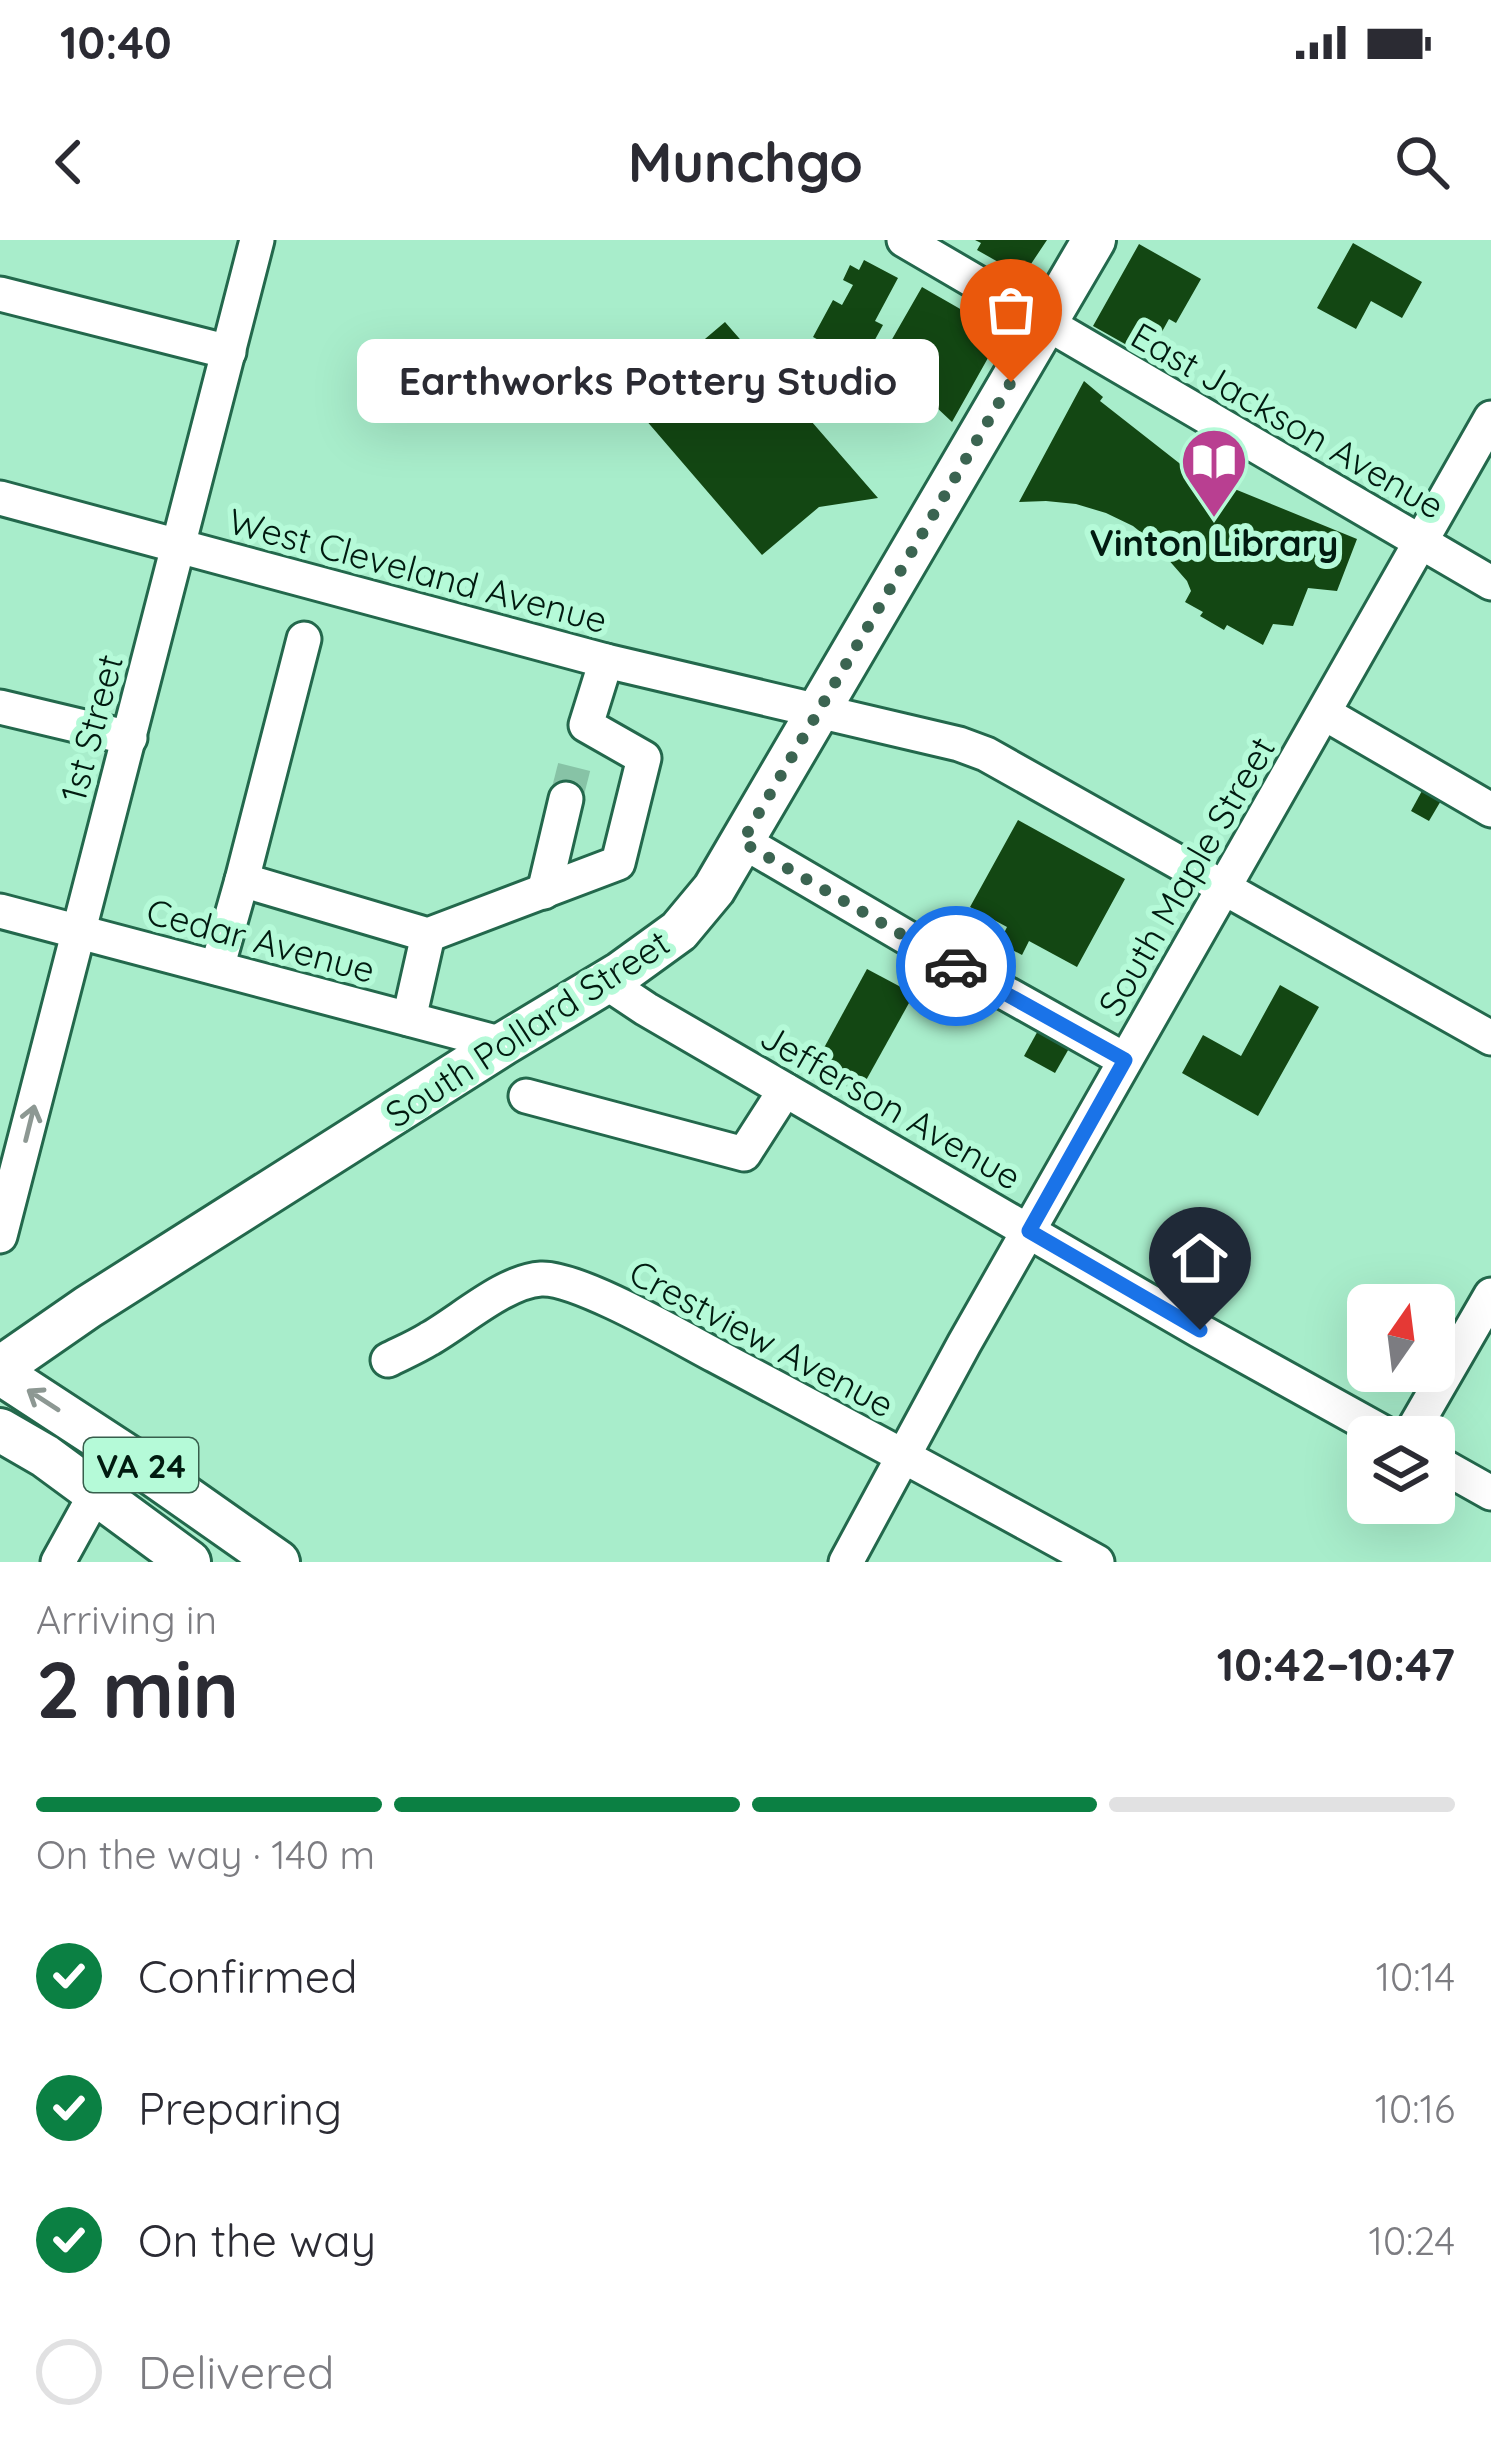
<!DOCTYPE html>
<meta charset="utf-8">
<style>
body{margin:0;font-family:Quicksand,sans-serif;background:#f7f7f7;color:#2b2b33;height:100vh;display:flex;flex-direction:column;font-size:45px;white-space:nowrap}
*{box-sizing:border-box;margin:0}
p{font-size:39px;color:#7c7c81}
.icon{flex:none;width:66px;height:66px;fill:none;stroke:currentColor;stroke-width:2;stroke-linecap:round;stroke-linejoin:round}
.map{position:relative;height:1322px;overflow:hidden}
.details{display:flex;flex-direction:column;background:#fff;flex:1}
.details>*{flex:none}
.needle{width:78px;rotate:14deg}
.tools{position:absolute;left:1347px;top:1044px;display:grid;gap:24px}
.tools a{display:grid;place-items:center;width:108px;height:108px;border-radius:18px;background:#fff;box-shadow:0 12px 48px #0002;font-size:60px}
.pin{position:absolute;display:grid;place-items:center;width:102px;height:102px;color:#fff;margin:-123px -51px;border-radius:50% 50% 50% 0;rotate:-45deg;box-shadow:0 0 12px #0007}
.pin .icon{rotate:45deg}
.courier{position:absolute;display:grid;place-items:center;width:120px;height:120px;margin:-60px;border:9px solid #1a73e8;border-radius:50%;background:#fff;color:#222;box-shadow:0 3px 15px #0007}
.bubble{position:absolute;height:84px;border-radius:18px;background:#fff;box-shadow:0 12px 48px #0002;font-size:39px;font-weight:800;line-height:84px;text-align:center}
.overview em{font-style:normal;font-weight:800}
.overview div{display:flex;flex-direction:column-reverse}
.overview{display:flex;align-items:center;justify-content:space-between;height:204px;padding:0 36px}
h1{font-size:78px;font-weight:800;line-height:90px}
.bar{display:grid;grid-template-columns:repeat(4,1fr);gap:18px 12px;align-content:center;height:144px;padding:0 36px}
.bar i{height:15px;border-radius:9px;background:#e1e1e2}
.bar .active{background:#0b8043}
.bar p{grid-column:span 4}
ol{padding:0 36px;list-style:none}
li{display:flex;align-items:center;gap:36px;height:132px}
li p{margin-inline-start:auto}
li .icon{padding:12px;border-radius:50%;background:#0b8043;color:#fff;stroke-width:4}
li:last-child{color:#7c7c81}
li i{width:66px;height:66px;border:6px solid #e1e1e2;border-radius:50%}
.status{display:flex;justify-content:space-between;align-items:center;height:84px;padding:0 60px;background:#fff;direction:ltr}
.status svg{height:33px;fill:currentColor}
header{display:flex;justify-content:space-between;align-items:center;height:156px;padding:0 36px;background:#fff;font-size:54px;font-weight:800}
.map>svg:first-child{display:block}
</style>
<div class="status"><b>10:40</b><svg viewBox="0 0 49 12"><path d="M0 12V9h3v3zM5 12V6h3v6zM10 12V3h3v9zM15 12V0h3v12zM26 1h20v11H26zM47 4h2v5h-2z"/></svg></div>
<header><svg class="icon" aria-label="back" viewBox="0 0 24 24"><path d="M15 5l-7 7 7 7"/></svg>Munchgo<svg class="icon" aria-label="search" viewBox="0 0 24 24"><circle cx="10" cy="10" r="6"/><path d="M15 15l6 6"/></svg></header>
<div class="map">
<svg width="1491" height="1322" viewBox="0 0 1491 1322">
<rect width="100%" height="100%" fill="#a8edcb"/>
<g fill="#134713">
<path d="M975 0H1047L1023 36 977 10 981 3Z"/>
<path d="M1353 3 1422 42 1402 78 1371 61 1356 89 1317 68Z"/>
<path d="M1139 4 1201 39 1176 83 1169 79 1148 117 1093 86Z"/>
<path d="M864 20 898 38 875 81 883 85 866 116 860 113 855 121 847 116 843 123 831 117 835 109 813 97 833 60 842 65 853 45 843 40 850 25 859 30Z"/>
<path d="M922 47 1002 93 952 182 901 134 905 128 883 115Z"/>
<path d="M725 82 878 258 819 267 762 315 614 143 666 132Z"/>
<path d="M1084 141 1103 157 1100 161 1188 230 1357 299 1337 351 1308 348 1293 386 1273 384 1263 405 1227 385 1224 390 1200 376 1203 372 1185 362 1191 351 1187 341 1153 302 1133 286 1106 273 1076 264 1046 261 1019 262Z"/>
<path d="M1423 549 1442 559 1429 581 1411 571Z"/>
<path d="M1018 580 1125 639 1077 727 1029 701 1022 715 999 703 1007 687 970 667Z"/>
<path d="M867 729 914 754 859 853 813 828Z"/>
<path d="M1280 745 1319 767 1258 876 1182 833 1203 795 1241 816Z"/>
<path d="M1040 787 1071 805 1055 833 1024 816Z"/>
</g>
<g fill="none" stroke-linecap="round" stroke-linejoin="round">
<path stroke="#87c3a6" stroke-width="33" stroke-dasharray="33 16" stroke-linecap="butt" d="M566 559 578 512"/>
<defs>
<g id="minor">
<path d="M904 0 1491 343"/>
<path d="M0 54 229 112"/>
<path d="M0 258 606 421 959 504 986 514 1491 798"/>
<path d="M304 399 242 640 428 695 618 623 644 518 586 485 606 421"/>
<path d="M0 467 130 498"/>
<path d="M1324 473 1491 570"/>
<path d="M742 601 918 704 1125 820"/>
<path d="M544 652 566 559"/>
<path d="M0 671 503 804"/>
<path d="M217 728 242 640"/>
<path d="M604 741 646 769 1200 1091 1391 1197"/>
<path d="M409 779 428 695"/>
<path d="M526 856 744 914 785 850"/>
<path d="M0 996 257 0"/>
<path d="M388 1120C402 1113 416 1107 429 1099 461 1081 505 1041 541 1039 578 1037 680 1097 716 1116 844 1184 971 1252 1097 1322"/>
<path d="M1409 1197 1491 1055"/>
<path d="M1434 1221 1491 1253"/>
<path d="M58 1322 95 1255 127 1216"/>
<path d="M846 1322 964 1104 1491 178"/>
</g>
<g id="major">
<path d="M0 1128 88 1067 503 804 621 733 679 691 714 649 1094 0"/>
<path d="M0 1133 127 1216 278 1322"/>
<path d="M0 1190 45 1216 189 1322"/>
</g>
</defs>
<use href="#minor" stroke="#23684c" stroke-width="39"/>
<use href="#major" stroke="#23684c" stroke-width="48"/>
<use href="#minor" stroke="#fff" stroke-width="33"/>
<use href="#major" stroke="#fff" stroke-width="42"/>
</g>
<defs><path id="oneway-shaft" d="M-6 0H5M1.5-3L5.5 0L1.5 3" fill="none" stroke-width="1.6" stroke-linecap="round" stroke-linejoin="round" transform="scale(3)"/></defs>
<g stroke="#8d9893">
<use href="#oneway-shaft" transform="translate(30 883) rotate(-76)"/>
<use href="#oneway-shaft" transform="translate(43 1160) rotate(-147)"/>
</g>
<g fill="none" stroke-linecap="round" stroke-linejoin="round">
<path stroke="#3b6451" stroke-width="12" stroke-dasharray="0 21.6" d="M956 726 742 602 1011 142"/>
<path stroke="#1a73e8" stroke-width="15" d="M956 726 1125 820 1029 991 1200 1090"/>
</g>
<defs>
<symbol id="library-pin" viewBox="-11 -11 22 30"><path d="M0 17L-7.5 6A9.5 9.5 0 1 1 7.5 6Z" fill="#b93f91" stroke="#b5fad8"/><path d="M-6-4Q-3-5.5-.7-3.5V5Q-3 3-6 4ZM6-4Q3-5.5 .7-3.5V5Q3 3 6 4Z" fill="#fff"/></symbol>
</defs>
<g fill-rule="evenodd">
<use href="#library-pin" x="1176" y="183" width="76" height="104"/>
</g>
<g text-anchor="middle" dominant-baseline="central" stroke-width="12" stroke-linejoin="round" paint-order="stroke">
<rect fill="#b5fad8" stroke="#375e4c" stroke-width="3" x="84" y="1198" width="114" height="54" rx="9"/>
<g font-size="33" font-weight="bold" fill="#011b10">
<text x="141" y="1225">VA 24</text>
</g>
<g font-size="36" fill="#011b10" stroke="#b5fad8">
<text transform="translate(1288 180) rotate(30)">East Jackson Avenue</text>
<text transform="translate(418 330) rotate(15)">West Cleveland Avenue</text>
<text transform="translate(91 488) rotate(-75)">1st Street</text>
<text transform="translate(1186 636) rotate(-60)">South Maple Street</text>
<text transform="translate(261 700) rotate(15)">Cedar Avenue</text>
<text transform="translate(527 788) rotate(-33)">South Pollard Street</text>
<text transform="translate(891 866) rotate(30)">Jefferson Avenue</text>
<text transform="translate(762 1098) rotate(28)">Crestview Avenue</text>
</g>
<g font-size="36" font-weight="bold" fill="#011b10" stroke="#b5fad8">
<text x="1214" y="302">Vinton Library</text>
</g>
</g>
</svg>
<div class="tools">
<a><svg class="needle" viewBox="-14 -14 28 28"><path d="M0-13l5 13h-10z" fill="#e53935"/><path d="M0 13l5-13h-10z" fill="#7c7c81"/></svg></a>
<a><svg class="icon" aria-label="layers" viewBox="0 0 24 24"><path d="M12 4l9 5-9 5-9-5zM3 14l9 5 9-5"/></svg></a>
</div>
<div class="pin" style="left:1011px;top:142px;background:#ea580c"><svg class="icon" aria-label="bag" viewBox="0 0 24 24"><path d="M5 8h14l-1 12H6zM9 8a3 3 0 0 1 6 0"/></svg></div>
<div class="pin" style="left:1200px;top:1090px;background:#1f2937"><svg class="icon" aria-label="home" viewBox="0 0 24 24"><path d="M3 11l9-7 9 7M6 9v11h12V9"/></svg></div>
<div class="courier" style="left:956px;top:726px"><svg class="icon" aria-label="car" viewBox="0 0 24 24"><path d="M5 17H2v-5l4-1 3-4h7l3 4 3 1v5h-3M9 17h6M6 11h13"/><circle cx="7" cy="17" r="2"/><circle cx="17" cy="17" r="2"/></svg></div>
<div class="bubble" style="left:357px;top:99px;width:582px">Earthworks Pottery Studio</div>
</div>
<section class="details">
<div class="overview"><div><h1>2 min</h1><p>Arriving in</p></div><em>10:42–10:47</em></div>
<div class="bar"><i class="active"></i><i class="active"></i><i class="active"></i><i></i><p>On the way · 140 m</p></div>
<ol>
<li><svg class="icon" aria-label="check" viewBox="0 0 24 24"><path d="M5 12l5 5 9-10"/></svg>Confirmed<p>10:14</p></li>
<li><svg class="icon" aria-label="check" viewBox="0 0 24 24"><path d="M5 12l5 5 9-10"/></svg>Preparing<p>10:16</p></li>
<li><svg class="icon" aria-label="check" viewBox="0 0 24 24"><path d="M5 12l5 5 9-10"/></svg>On the way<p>10:24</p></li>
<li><i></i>Delivered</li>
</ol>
</section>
